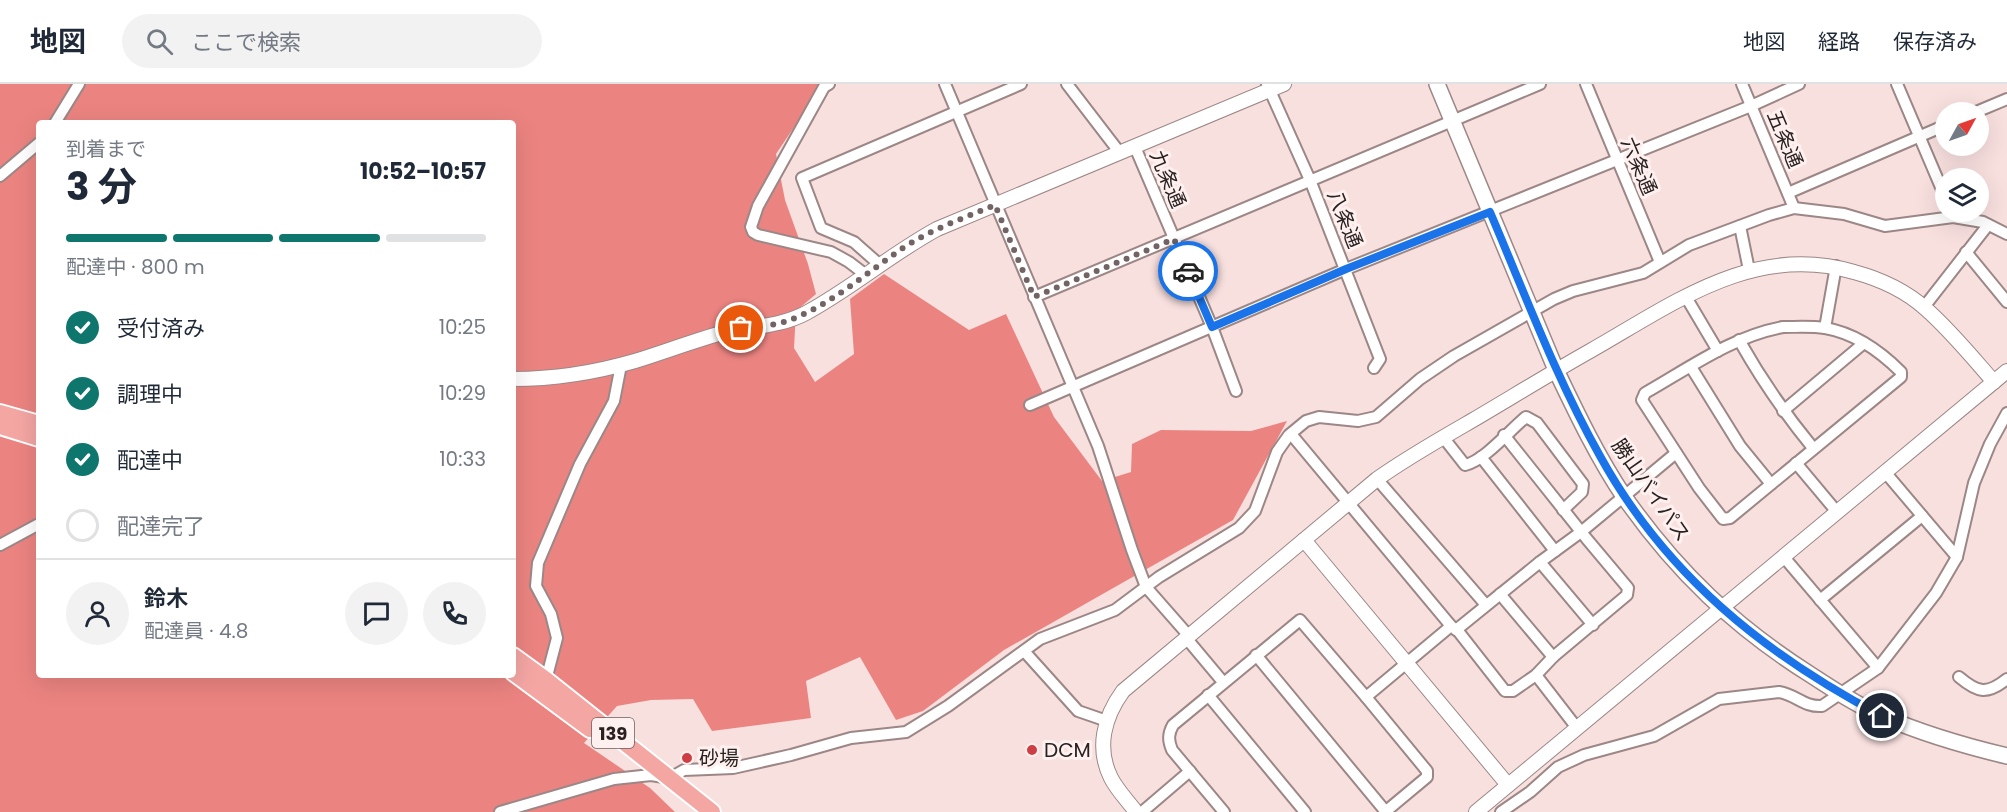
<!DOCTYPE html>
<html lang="ja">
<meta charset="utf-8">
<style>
body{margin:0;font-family:Poppins,"Noto Sans JP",sans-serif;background:#f2f2f3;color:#1f2937;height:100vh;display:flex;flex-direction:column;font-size:22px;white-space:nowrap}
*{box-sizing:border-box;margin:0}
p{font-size:20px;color:#747a83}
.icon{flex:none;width:33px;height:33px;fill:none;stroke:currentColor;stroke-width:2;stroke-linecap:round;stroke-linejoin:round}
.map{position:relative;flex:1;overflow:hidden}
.panel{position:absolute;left:36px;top:36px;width:480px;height:558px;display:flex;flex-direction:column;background:#fff;border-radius:6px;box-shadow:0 6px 24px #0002}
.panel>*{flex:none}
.needle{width:39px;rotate:50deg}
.buttons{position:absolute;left:1935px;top:18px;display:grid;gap:12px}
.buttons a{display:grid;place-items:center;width:54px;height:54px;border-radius:50%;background:#fff;box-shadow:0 6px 24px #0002;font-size:30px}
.pin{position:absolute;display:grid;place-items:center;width:51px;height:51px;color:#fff;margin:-26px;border:3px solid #fff;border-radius:50%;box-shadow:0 2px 6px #0007}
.courier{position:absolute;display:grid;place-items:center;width:60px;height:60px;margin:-30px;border:4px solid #1a73e8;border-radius:50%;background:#fff;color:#222;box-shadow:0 2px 8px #0007}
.summary em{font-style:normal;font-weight:700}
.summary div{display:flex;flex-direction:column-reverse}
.summary{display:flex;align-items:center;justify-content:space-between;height:102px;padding:0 30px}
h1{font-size:39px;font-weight:700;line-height:45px}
.bar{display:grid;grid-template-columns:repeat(4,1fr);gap:9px 6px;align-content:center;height:72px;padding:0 30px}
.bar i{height:8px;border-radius:4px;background:#e0e1e3}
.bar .current{background:#0f766e}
.bar p{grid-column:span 4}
.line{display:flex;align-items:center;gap:15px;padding:0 30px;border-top:2px solid #e0e1e3}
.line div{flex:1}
.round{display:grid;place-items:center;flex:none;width:63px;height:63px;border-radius:32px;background:#f2f2f3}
ol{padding:0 30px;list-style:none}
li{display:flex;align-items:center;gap:18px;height:66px}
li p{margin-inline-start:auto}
li .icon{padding:6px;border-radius:50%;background:#0f766e;color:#fff;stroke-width:4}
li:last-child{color:#747a83}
li i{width:33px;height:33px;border:3px solid #e0e1e3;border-radius:50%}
header{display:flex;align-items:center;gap:36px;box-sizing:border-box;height:84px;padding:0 30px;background:#fff;border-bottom:2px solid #e0e1e3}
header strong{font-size:28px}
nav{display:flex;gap:33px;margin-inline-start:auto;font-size:21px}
.search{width:420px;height:54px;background:#f2f2f3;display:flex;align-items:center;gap:15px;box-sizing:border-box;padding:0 21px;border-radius:33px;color:#747a83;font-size:22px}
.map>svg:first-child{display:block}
</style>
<header>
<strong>地図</strong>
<div class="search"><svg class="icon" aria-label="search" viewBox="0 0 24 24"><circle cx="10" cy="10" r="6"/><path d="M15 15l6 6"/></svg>ここで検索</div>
<nav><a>地図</a><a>経路</a><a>保存済み</a></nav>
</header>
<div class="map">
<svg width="2007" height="728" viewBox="0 0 2007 728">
<rect width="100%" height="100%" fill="#f8e0df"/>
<path fill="#eb8481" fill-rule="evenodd" d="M0 0H823L776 70 785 116 808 180 816 210 796 227 794 264 815 298 854 270 850 215 884 190 969 246 1006 230 1054 333 1102 397 1131 388 1132 360 1161 346 1251 347 1287 337 1233 436 1004 566 923 627 896 636 860 573 806 597 811 634 712 647 693 615 651 616 617 622 584 659 650 704 675 728H0ZM39 39H513V591H39Z"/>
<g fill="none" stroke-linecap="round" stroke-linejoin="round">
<defs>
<g id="minor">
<path d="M829 0 824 3 758 122 751 143 753 148 758 151 831 168 849 178 866 191"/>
<path d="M945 0 1098 362 1132 466 1146 503 1189 552"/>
<path d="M1067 0 1120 69"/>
<path d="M1267 0 1310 96 1380 275 1374 284"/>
<path d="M1586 0 1660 178"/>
<path d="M1742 0 1794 124"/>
<path d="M1897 0 1946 115"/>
<path d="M1976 28 2007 15"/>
<path d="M55 39 79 0"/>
<path d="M1135 63 1212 243 1236 307"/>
<path d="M0 92 39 59"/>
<path d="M1788 109 1946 41"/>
<path d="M1740 142 1749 186"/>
<path d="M1966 168 2007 218"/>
<path d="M880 181 854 158 821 144 802 94 1021 0"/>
<path d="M1034 213 1540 0"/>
<path d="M1686 213 1718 267"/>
<path d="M1924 223 1988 141"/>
<path d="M1783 243C1797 243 1812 242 1825 244 1854 249 1881 268 1901 288V293L1730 434 1723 435 1699 404 1642 316 1645 309C1689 284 1733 252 1783 243Z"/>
<path d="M1825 244 1836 182"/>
<path d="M1739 256C1761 295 1785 330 1813 364"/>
<path d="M1691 283 1740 362 1771 400"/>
<path d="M1030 321 1346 185 1751 22 1799 0"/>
<path d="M1783 327 1864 259"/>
<path d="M1291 350 1451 542 1458 547 1505 607H1513L1536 591 1553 573 1627 511 1628 504 1586 454 1504 351"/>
<path d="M1443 353 1465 381C1484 377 1510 346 1526 333L1537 339 1583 400 1582 408 1563 426"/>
<path d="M1481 373 1555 467"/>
<path d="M1796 379 1837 428"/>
<path d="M1885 388 1957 473"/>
<path d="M1377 395 1486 521"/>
<path d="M0 461 39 440"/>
<path d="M1783 472 1878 584"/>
<path d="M1540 478 1593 541"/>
<path d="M1500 510 1553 573"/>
<path d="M1820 516 1922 432"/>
<path d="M1456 546 1540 478 1581 448 1676 369"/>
<path d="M1187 555 1223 598"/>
<path d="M1024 567 1078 627 1107 637"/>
<path d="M1256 571 1386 728"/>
<path d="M1536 591 1577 644"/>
<path d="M1959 593C1978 609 1987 611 2007 595"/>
<path d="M546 596 557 554 551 530 536 502 538 479 580 380 614 317 621 281"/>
<path d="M1208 611 1305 728"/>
<path d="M1366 613 1451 542"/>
<path d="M500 728 614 695 651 691 670 694 684 686 733 684 791 671 851 654 906 648 948 622 1040 555 1115 526 1159 493 1239 444 1255 427 1277 368 1289 351 1306 337 1319 333 1358 337 1376 333 1420 295 1454 272 1554 215 1573 207 1643 189 1689 161 1769 131 1794 124 1844 130 1885 142 1953 133 1983 138 2007 150"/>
<path d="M1142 728 1190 687"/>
<path d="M1224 728 1172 666C1168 656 1168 650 1173 641L1300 536 1366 613 1427 687V693L1385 728"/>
<path d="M1501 728 1530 708 1558 683 1584 671 1654 652 1719 615 1779 608C1797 611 1803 623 1822 622L1878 584 1936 509 1957 473 1974 399 1990 360 2007 329"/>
</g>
<g id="tertiary">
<path d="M513 295C553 295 597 288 635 277 664 268 693 257 722 249 750 242 780 243 806 229 852 204 891 170 937 145L1284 0"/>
<path d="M1304 456 1508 701"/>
<path d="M1136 728C1128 717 1117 706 1111 694 1096 664 1104 633 1123 607L1377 395C1408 373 1440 355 1473 336 1512 313 1551 289 1590 267 1673 220 1754 158 1854 188 1880 195 1906 207 1926 225 1951 247 1972 273 1994 298"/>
<path d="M1476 728 2007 287"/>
</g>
<path id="secondary" d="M1437 0 1556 286C1577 330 1598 374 1625 414 1677 488 1735 543 1811 591 1834 606 1857 621 1882 632 1921 649 1965 662 2007 672"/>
<g id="trunk">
<path d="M0 329 39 340"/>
<path d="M0 342 39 354"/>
<path d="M513 572 546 596 712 728"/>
<path d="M513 588 590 645"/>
</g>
</defs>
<use href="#minor" stroke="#9c8786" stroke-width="14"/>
<use href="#tertiary" stroke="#9c8786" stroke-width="16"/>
<use href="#secondary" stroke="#9c8786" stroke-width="18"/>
<use href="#trunk" stroke="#fff" stroke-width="20"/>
<use href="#minor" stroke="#fff" stroke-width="10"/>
<use href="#tertiary" stroke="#fff" stroke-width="14"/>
<use href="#secondary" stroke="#fff" stroke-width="15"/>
<use href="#trunk" stroke="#f4a6a3" stroke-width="16"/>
</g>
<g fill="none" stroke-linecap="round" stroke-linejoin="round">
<path stroke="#726464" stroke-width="6" stroke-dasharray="0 10.8" d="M741 244C756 242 773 242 787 237 830 222 866 189 903 164 932 145 964 134 995 121L1034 213 1174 155 1188 187"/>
<path stroke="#1a73e8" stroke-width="8" d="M1188 187 1212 243 1346 185 1490 128C1525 210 1556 294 1600 372 1665 490 1764 570 1882 632"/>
</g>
<g fill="#ce3f45" stroke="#fef0ef" stroke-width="2">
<circle cx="1032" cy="666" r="6"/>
<circle cx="687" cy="674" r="6"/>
</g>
<g text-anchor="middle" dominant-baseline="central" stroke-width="6" stroke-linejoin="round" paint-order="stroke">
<rect fill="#fef0ef" stroke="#6a5f5f" stroke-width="1.5" x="592" y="634" width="42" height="30" rx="4.5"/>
<g font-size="18" font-weight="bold" fill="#2a2121">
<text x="613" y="649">139</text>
</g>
<g font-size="20" fill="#2a2121" stroke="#fef0ef">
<text transform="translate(1785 55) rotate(67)">五条通</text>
<text transform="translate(1639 82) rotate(67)">六条通</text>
<text transform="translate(1168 95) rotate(67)">九条通</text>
<text transform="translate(1345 135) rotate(68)">八条通</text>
<text transform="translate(1651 406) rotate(55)">勝山バイパス</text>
</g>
<g font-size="20" fill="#2a2121" stroke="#fef0ef" text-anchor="start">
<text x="1044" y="666">DCM</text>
<text x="699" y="674">砂場</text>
</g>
</g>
</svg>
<div class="buttons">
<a><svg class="needle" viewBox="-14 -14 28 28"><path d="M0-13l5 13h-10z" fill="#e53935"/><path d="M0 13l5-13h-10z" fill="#747a83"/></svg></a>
<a><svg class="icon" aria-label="layers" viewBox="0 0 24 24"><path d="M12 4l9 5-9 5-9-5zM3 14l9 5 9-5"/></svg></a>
</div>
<div class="pin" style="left:741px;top:244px;background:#ea580c"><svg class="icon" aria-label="bag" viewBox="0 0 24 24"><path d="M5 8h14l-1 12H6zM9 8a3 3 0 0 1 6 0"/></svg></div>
<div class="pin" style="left:1882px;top:632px;background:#1f2937"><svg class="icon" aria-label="home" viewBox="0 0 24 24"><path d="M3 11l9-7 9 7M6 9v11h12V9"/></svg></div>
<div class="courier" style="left:1188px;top:187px"><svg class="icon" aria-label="car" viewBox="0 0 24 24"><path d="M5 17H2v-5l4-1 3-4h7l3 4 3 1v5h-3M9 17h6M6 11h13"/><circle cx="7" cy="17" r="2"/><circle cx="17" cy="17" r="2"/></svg></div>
<section class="panel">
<div class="summary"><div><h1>3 分</h1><p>到着まで</p></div><em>10:52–10:57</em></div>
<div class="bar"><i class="current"></i><i class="current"></i><i class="current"></i><i></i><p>配達中 · 800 m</p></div>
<ol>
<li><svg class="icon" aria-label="check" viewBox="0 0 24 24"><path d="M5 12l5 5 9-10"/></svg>受付済み<p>10:25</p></li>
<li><svg class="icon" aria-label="check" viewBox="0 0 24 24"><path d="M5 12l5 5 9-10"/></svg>調理中<p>10:29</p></li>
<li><svg class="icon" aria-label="check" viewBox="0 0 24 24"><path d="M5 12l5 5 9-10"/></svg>配達中<p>10:33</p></li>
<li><i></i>配達完了</li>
</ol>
<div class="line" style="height:108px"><a class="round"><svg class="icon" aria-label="person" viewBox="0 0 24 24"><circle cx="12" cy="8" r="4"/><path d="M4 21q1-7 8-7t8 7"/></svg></a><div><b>鈴木</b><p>配達員 · 4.8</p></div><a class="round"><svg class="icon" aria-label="chat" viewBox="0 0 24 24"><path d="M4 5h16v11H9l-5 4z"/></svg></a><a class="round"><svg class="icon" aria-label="phone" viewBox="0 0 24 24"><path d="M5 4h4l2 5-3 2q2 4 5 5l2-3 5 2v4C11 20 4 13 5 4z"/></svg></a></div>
</section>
</div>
